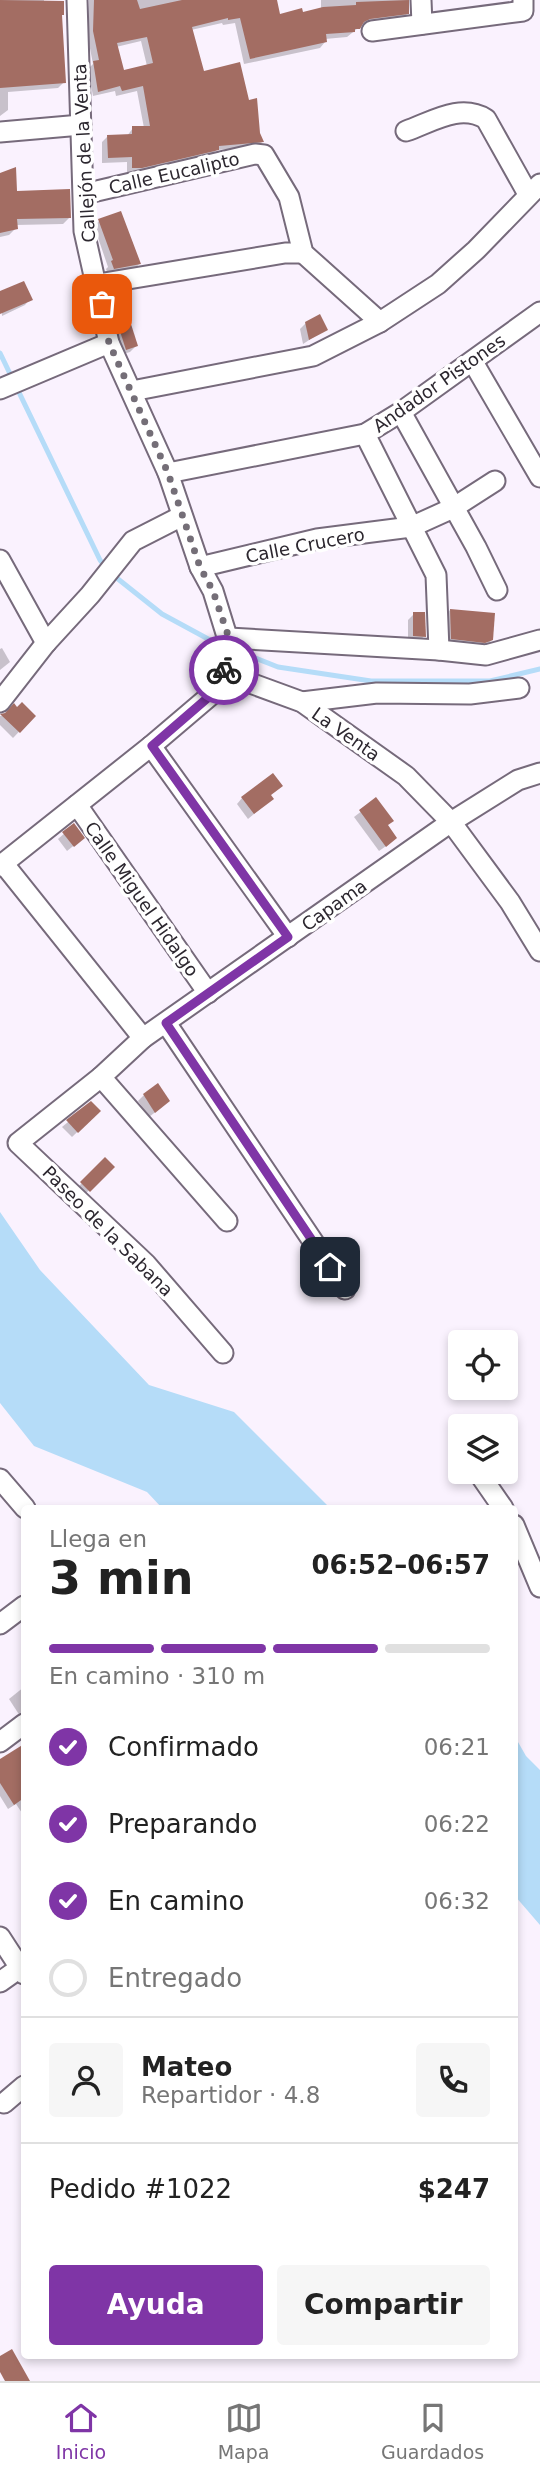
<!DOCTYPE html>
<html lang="es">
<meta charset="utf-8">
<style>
body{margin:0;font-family:"DejaVu Sans",sans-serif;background:#f6f6f6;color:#222;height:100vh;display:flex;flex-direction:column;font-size:26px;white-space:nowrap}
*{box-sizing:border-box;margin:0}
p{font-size:23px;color:#767676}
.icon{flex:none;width:38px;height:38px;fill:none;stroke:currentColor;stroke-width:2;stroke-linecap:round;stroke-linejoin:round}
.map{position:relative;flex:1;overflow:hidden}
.sheet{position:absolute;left:21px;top:1505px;width:497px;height:854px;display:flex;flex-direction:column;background:#fff;border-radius:7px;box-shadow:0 4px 10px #0003}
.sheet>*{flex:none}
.buttons{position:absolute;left:448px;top:1330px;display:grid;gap:14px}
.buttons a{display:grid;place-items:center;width:70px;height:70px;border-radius:7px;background:#fff;box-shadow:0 4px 10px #0003;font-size:35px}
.pin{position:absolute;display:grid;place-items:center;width:60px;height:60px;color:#fff;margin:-30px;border-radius:14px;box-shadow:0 4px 10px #0006}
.courier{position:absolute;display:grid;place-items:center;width:70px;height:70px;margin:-35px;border:5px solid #7f35a6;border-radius:50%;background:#fff;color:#222;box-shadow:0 2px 9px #0007}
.head em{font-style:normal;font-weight:700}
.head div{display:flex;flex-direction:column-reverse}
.head{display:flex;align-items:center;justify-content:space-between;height:119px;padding:0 28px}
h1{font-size:46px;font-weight:700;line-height:52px}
.bar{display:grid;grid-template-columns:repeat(4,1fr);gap:10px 7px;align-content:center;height:84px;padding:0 28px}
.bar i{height:9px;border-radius:5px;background:#e0e0e0}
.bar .on{background:#7f35a6}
.bar p{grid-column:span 4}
.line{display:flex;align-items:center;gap:18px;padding:0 28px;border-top:2px solid #e0e0e0}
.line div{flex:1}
.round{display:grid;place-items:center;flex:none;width:74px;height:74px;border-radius:7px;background:#f6f6f6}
ol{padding:0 28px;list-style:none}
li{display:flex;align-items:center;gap:21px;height:77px}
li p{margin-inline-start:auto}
li .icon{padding:7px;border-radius:50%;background:#7f35a6;color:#fff;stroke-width:4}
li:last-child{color:#767676}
li i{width:38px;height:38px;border:4px solid #e0e0e0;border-radius:50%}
.button{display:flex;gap:14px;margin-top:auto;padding:14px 28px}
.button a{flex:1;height:80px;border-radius:7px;background:#7f35a6;color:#fff;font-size:28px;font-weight:700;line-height:80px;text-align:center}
.button a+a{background:#f6f6f6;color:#222}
.menu{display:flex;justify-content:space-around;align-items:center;height:98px;border-top:2px solid #e0e0e0;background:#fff;font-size:19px;color:#767676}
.menu a{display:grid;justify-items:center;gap:4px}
.menu .on{color:#7f35a6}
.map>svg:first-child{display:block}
</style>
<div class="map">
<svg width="540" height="2381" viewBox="0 0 540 2381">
<rect width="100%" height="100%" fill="#faf2fe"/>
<g fill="#b5dcf8">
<path d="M0 1212 40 1270 149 1385 234 1412 330 1508H162L147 1492 34 1446 0 1403Z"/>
<path d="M514 1735 526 1756 540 1770V1925L515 1896Z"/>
</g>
<g fill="#0003" fill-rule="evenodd">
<path d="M0 0H44V3L60 16 64 82 58 88 8 92V110L0 116Z"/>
<path d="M89 0H275L279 16 321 10V0H408V13L402 19 363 24 347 37 325 39V42L320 48 244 64 235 23 223 25 222 23 191 30 203 73 258 133 262 142 257 147 216 150 212 155 127 173V162L102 163V142L107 137 127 136 133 128H144L137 91 116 96 115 91 93 96 88 69 93 64 88 38ZM141 41 147 66 123 72 116 47Z"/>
<path d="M0 174 15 192 70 217 63 224 16 225V228L9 235 0 237Z"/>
<path d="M99 221 139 264 134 270 108 274 106 269 108 267 94 226Z"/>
<path d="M0 293 30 299 25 305 2 316Z"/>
<path d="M129 323 136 346 130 352 120 355 113 332 118 327Z"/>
<path d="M306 323 326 329 303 344 300 329Z"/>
<path d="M450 610 492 640 486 646 446 644 445 616Z"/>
<path d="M414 614 424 636 419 642 408 641V620Z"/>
<path d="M2 648 10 662 0 670V649Z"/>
<path d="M6 715 34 716 13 738 0 725V716Z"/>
<path d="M269 795 272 799 248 819 237 804 242 798Z"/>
<path d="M376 800 386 826 389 844 379 851 354 817Z"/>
<path d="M74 825 77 843 67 851 58 839Z"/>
<path d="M144 1095 162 1107 149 1117 138 1101Z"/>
<path d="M99 1111 72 1137 62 1127 68 1122Z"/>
<path d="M105 1160 113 1167 83 1196 76 1189Z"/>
<path d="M24 1687V1713L20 1716 9 1699Z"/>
<path d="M24 1746V1816L16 1804 8 1809 0 1796V1761Z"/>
</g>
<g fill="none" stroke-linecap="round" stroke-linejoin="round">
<g stroke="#b5dcf8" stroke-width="5">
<path d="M0 353 100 560 106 568"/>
<path d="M113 575 162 614 210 640 278 667 371 681H490L540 669"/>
</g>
</g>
<g fill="#a36d63" fill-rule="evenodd">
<path d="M0 0 64 1V15H62L66 83 0 88Z"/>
<path d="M94 0H137L140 9 182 0H277L280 14 302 8 303 12 323 7 356 5V2L409 0V14L370 19 364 22 360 29H355V32L326 34 327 42 250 59 240 18 228 20V18L192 27 204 71 240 62 249 100 257 98 260 133 264 142 219 146V150L142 168H132V157L108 158 107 135 132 134V126H150L143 86 122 91 120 86 98 92 93 61 99 60 93 31ZM147 37 153 63 124 70 117 43Z"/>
<path d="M16 167 17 191 70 189 71 218 17 219 18 229 0 233V173Z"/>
<path d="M121 211 141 264 114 269 111 261 113 260 98 219Z"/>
<path d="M24 281 33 300 0 314V291Z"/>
<path d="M320 314 328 330 309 340 305 322Z"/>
<path d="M130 321 138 346 126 350 118 325Z"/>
<path d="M450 609 495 613 493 640 485 643 451 639Z"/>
<path d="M413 612H425L426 637 413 636Z"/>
<path d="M22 702 36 716 20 733 0 714 5 713 14 703 17 707Z"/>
<path d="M273 773 283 786 271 795 274 799 254 814 241 797Z"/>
<path d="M376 797 394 821 388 825 397 838 386 847 359 810Z"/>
<path d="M74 823 85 838 74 847 62 832Z"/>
<path d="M158 1083 170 1101 155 1113 143 1094Z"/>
<path d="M91 1101 101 1111 78 1133 66 1120Z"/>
<path d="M105 1157 115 1167 90 1192 80 1182Z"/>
<path d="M24 1744V1798L14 1805 0 1783V1759Z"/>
<path d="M12 2349 30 2381H5L0 2372V2356Z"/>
</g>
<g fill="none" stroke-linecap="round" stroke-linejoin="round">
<defs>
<g id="minor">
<path d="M421 0 422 24"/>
<path d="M372 31 523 11V0"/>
<path d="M406 131C432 122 460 103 486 119L528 194"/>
<path d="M0 132 81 125"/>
<path d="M84 194 255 154 264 155 289 197 303 253 380 322"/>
<path d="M98 284 285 253H303"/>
<path d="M473 362 540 477"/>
<path d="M0 389 109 343"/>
<path d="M132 391 313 356 380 322 438 284 476 250 540 184"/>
<path d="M401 412 476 547 497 590"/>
<path d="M365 434 436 575 439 650"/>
<path d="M168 473 365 434 401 412 540 312"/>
<path d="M0 560 46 643"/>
<path d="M200 567 317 539 411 527 453 508 495 481"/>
<path d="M229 638 439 650 486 655 540 640"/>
<path d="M223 673 302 702 406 776 451 822 510 902 540 951"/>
<path d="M0 702 46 643 90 595 133 541 182 516"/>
<path d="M302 702 377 693 470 694 519 688"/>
<path d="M151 746 288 937"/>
<path d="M77 805 208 993"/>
<path d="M3 863 143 1038"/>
<path d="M0 866 151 746 211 695 223 673 229 643 213 591 200 567 168 473 109 343 84 231 77 0"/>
<path d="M166 1023 345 1289"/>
<path d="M101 1077 227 1221"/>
<path d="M223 1353 146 1264 18 1143 101 1077 143 1038 451 822 518 780 540 773"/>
<path d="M478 1472 503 1508"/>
<path d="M0 1479 25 1508"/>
<path d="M514 1525 540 1587"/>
<path d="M0 1624 24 1606"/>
<path d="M0 1742 24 1724"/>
<path d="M0 1937 24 1974"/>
<path d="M0 1982 24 1965"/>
<path d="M4 2103 24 2086"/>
</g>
</defs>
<use href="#minor" stroke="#766a7b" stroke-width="23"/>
<use href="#minor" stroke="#fff" stroke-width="19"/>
</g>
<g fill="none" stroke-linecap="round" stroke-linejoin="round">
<path stroke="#746e77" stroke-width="7" stroke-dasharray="0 12.6" d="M102 304 109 343 168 473 200 567 213 591 229 638 224 670"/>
<path stroke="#7f35a6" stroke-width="9" d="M224 670 211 695 152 746 288 937 166 1023 330 1267"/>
</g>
<g text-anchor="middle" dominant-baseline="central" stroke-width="7" stroke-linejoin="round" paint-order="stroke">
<g font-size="18" fill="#2c272f" stroke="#fff">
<text transform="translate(84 153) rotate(-93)">Callejón de la Venta</text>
<text transform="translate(174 173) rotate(-13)">Calle Eucalipto</text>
<text transform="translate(439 383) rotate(-35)">Andador Pistones</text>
<text transform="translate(305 545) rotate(-11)">Calle Crucero</text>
<text transform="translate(346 734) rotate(35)">La Venta</text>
<text transform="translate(142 899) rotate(55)">Calle Miguel Hidalgo</text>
<text transform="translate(334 905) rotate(-35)">Capama</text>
<text transform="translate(108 1231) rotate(45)">Paseo de la Sabana</text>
</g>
</g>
</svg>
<div class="buttons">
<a><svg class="icon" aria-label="locate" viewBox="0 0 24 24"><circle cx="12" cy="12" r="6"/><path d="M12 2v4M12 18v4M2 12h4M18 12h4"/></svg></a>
<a><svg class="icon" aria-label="layers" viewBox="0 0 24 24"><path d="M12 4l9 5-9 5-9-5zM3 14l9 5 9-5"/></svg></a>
</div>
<div class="pin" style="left:102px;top:304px;background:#ea580c"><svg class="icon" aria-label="bag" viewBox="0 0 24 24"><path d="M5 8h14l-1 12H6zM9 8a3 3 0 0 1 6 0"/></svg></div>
<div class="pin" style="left:330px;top:1267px;background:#1f2937"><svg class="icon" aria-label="home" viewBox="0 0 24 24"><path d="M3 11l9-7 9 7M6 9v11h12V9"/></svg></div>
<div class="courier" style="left:224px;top:670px"><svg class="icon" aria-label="bike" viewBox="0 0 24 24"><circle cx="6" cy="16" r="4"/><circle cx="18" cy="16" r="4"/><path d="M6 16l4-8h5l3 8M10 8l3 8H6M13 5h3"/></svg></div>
<section class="sheet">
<div class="head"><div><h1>3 min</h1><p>Llega en</p></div><em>06:52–06:57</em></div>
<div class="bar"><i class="on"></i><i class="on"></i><i class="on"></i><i></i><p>En camino · 310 m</p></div>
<ol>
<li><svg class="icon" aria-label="check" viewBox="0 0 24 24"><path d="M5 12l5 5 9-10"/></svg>Confirmado<p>06:21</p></li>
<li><svg class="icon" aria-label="check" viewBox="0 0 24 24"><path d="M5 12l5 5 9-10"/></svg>Preparando<p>06:22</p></li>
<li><svg class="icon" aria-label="check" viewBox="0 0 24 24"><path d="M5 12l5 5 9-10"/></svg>En camino<p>06:32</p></li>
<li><i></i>Entregado</li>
</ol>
<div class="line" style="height:126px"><a class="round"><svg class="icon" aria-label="person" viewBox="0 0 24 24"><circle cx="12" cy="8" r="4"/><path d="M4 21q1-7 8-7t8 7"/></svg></a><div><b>Mateo</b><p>Repartidor · 4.8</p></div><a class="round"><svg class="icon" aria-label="phone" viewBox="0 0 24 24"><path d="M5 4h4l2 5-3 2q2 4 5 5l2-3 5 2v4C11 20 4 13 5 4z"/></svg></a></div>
<div class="line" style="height:91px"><div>Pedido #1022</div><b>$247</b></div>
<div class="button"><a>Ayuda</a><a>Compartir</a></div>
</section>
</div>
<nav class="menu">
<a class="on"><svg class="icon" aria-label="home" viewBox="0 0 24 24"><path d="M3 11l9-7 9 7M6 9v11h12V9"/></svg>Inicio</a>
<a><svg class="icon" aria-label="map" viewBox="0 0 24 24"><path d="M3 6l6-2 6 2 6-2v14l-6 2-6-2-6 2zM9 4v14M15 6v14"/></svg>Mapa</a>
<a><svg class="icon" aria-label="saved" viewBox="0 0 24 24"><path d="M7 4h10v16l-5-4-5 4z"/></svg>Guardados</a>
</nav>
